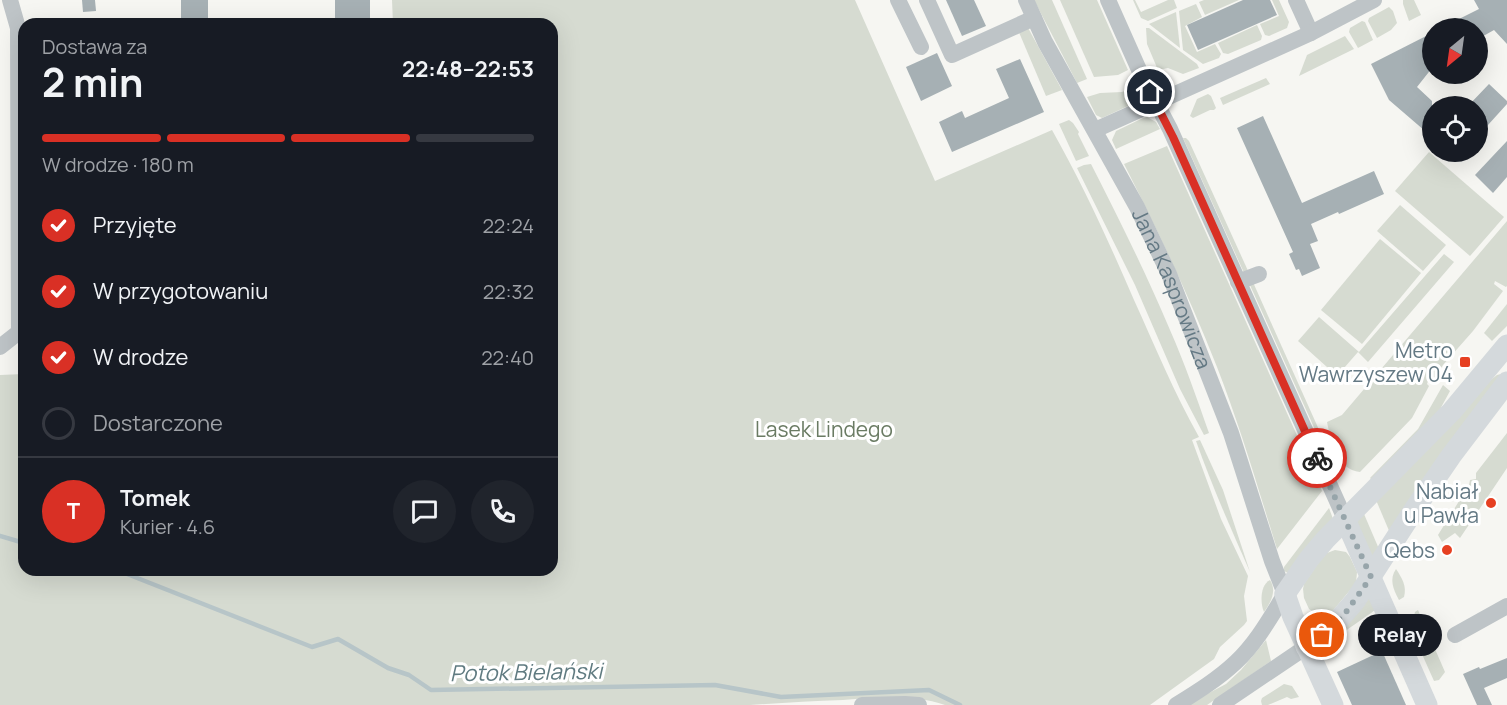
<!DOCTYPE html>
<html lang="pl">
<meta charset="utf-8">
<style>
body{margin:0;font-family:Manrope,sans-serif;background:#20242c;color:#f1f3f6;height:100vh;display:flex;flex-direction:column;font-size:22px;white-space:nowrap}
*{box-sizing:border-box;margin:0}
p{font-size:20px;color:#9ea1a6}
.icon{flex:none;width:33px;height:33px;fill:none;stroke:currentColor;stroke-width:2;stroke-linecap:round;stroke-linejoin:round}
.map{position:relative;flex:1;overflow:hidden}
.sheet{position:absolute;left:18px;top:18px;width:540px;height:558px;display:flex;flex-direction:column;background:#171b24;border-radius:18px;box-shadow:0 6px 24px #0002}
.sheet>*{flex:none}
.needle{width:39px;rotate:209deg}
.buttons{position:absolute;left:1422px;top:18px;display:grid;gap:12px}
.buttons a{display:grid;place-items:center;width:66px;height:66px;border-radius:50%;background:#171b24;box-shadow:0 6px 24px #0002;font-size:30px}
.pin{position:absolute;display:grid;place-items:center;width:51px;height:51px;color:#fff;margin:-26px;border:3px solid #fff;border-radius:50%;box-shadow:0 2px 6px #0007}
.courier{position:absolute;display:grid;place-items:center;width:60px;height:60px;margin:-30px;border:4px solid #d93025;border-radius:50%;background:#fff;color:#222;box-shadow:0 2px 8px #0007}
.bubble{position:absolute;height:42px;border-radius:21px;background:#171b24;box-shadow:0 6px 24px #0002;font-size:20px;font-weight:700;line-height:42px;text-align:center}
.overview em{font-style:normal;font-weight:700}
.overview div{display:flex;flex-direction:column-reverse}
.overview{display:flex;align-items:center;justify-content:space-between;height:102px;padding:0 24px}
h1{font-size:39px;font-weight:700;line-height:45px}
.bar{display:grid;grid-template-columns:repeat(4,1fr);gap:9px 6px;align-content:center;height:72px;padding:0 24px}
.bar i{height:8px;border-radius:4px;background:#363941}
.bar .active{background:#d93025}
.bar p{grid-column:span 4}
.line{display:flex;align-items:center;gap:15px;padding:0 24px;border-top:2px solid #363941}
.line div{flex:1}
.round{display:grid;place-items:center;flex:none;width:63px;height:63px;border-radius:32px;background:#20242c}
ol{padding:0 24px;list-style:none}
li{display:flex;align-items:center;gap:18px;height:66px}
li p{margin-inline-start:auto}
li .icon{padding:6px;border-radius:50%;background:#d93025;color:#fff;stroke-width:4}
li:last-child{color:#9ea1a6}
li i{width:33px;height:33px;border:3px solid #363941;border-radius:50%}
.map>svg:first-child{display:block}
</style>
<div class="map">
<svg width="1507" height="705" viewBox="0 0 1507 705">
<rect width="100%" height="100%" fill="#f6f6f2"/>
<g fill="#d6dbd1">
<path d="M392 0H855L935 181 1052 130C1083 185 1109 242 1134 300 1155 346 1174 393 1199 437L1192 440 1221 519 1248 576 1244 596 1247 621 1244 625 1220 647 1214 659 1150 705H945C912 694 877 698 843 700 812 701 781 703 750 705H0V375L24 374V570H552V24H393Z"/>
<path d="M1034 0H1052L1087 79 1077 83Z"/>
<path d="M1060 0H1097L1128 70 1118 75 1094 77Z"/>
<path d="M1133 0H1135L1141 12 1168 0H1174L1177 8 1148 21 1141 18Z"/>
<path d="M1204 0H1239L1205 15 1199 2Z"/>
<path d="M1272 0H1279L1289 22 1287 28 1269 36 1265 35 1260 24 1279 16Z"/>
<path d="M1403 0H1414L1421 15 1409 21 1403 4Z"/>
<path d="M1196 4 1202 17 1185 26 1196 50 1197 52 1215 44 1221 54 1219 58 1203 64 1183 50 1179 11Z"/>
<path d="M1389 7 1393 11 1397 23 1391 30 1377 38 1368 21 1369 18Z"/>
<path d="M1176 12 1180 48 1149 24Z"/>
<path d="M1362 21 1365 22 1373 40 1358 48 1349 32 1350 28Z"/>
<path d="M1257 25 1262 36 1261 40 1228 54 1223 53 1218 43Z"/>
<path d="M1027 26 1062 90 1046 96 1018 30Z"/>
<path d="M1146 28H1149L1197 64 1199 68 1183 74 1168 68 1158 70 1147 44Z"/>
<path d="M1345 36 1354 49 1299 76 1307 55Z"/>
<path d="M1266 78 1270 84 1223 105 1220 98Z"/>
<path d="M1138 86 1143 95 1141 100 1102 118 1096 115 1087 97 1100 93 1122 92Z"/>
<path d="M1208 94 1211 96 1216 108 1214 110H1210L1193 118 1190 116 1197 99Z"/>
<path d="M1147 117 1156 122 1160 129 1116 149 1112 140 1116 131 1143 118Z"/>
<path d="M1069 120 1073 123 1079 132 1078 134 1089 156 1076 161 1059 124Z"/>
<path d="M1183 138H1186L1189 141 1249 273 1245 275Z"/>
<path d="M1167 146 1322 491 1277 549C1258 488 1240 426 1217 367 1190 298 1158 231 1124 164Z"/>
<path d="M1429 152 1504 217 1470 256 1395 191Z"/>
<path d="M1091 164C1119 219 1146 273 1170 330 1185 364 1197 399 1209 433L1204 435 1180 389 1135 285 1077 168 1084 165Z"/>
<path d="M1400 205 1446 245 1423 271 1377 231Z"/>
<path d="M1507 221V286L1506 287 1495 281 1494 284 1503 291 1473 331 1443 365 1431 383 1428 381 1427 384 1429 386 1412 418 1360 472C1337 470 1331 441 1327 422L1342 415Z"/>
<path d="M1380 239 1421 273 1362 344 1321 310Z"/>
<path d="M1444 254 1454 262 1368 362 1358 352 1337 376 1298 341 1319 317 1359 352Z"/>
<path d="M1252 280 1337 470 1335 474 1249 283Z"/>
<path d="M1507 304V326L1492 341 1484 333Z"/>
<path d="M1501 374 1390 533 1376 500 1492 379 1497 375Z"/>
<path d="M1443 385 1450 391 1438 413 1372 480 1370 478 1418 429Z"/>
<path d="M1507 433V468L1460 538 1455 533 1442 542 1438 535 1469 485 1470 480 1476 479V473Z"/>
<path d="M1200 440 1223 490 1250 572C1231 529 1212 486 1196 441Z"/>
<path d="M1329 508 1333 519 1288 573 1284 571V567Z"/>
<path d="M1364 514 1379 549 1373 558 1356 521Z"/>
<path d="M1335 550 1346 552 1350 557 1357 572 1356 583 1331 613 1325 616 1318 615 1309 609 1304 598 1303 589 1304 584 1321 559 1327 553Z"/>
<path d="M1396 569C1402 578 1407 586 1404 597L1399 600C1393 589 1389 579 1396 569Z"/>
<path d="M1270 580C1277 591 1271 602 1264 612 1260 603 1260 585 1270 580Z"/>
<path d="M1368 599H1370L1375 610C1362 620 1346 629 1335 640 1329 647 1329 655 1322 661L1319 650Z"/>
<path d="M1418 610 1445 672 1439 680 1434 681 1409 625 1412 624 1415 612Z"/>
<path d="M1266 640 1271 661 1207 705H1190L1207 694 1226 684 1241 670Z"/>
<path d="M1284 684 1292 686 1299 697 1291 699 1287 697 1268 705H1262L1261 701 1262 698Z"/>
</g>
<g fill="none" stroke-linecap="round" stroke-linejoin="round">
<g stroke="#b7c5c8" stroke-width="4.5">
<path d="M0 536 24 543"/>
<path d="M117 570 312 647 338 639 388 668 409 675 431 690 715 685 781 697 929 690 960 705"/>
</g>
</g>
<g fill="#a6b0b4">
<path d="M82 0H95L96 11 83 12Z"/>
<rect x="181" y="0" width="27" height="24"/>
<rect x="335" y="0" width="35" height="22"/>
<path d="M946 0H974L986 26 962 36Z"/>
<path d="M1243 0H1270L1277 15 1198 50 1187 25Z"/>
<path d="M1474 0H1507V44L1494 30 1478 39V28H1441L1479 9Z"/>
<path d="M1432 33V68L1417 87 1432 101V137L1389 100 1371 64Z"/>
<path d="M937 53 952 86 921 101 906 67Z"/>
<path d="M1020 59 1044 112 952 152 939 122 962 111 965 118 1009 98 996 69Z"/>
<path d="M1489 84 1507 101V104L1478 136V106H1468Z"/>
<path d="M1263 116 1302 203 1374 171 1384 194 1339 214 1338 212 1311 224 1318 241 1310 244 1320 268 1302 276 1299 269 1296 270 1289 254 1293 252 1237 128Z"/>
<path d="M1507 141V177L1493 193 1475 175Z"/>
<path d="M1382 651 1406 705H1352L1337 672Z"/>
<path d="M1507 658V678L1484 688 1492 705H1477L1463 674 1479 667 1480 669Z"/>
</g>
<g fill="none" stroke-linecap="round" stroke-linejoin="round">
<g stroke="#bec4c7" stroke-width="16">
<path d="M898 0 921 47"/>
<path d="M927 0 952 55 1034 18"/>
<path id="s1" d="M1026 0 1045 42 1137 207 1169 274 1231 433 1272 561 1285 594C1270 618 1257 642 1236 662 1218 679 1197 692 1176 705"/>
<path d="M1108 0 1140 72 1170 129 1345 519"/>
<path d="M1296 0 1311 33"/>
<path d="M1095 130 1311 33 1374 0"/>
<path d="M1238 282 1259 274"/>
<path d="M0 347 19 332 18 28 10 0"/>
<path d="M1455 635 1507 606"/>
<path d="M862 705 905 704 919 705"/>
<path d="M1220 705 1306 647"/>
</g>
<g stroke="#d4d9dc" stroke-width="21">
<path d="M1345 519 1427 705"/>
<path d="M1285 594 1309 559 1325 540 1452 411 1507 345"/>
<path d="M1285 594 1293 617 1333 705"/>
<path d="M1306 647 1335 624 1355 601 1414 510 1451 456 1507 382"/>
</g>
</g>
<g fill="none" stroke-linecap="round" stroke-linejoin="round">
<path stroke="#97a5aa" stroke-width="6" stroke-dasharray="0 10.8" d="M1317 458 1371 577 1344 615 1322 635"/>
<path stroke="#d93025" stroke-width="8" d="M1150 92 1173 137 1317 458"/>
</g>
<g fill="#e64022" stroke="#fff" stroke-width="2">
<rect x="1459" y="356" width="12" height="12" rx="3"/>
<circle cx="1491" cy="503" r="6"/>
<circle cx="1447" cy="550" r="6"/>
</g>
<g text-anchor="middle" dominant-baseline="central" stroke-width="6" stroke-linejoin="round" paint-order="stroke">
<g font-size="21" fill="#647984" stroke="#fff">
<text stroke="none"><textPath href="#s1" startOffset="324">Jana Kasprowicza</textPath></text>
</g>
<g font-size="21" fill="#647984" stroke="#fff" text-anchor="end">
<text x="1453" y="350">Metro<tspan x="1453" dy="24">Wawrzyszew 04</tspan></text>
<text x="1479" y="491">Nabiał<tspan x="1479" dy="24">u Pawła</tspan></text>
<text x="1435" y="550">Qebs</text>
</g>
<g font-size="21" fill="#6a7b63" stroke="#fff">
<text x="824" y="429">Lasek Lindego</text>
</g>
<g font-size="22" font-style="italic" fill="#607b81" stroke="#fff">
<text transform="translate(526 672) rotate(-1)">Potok Bielański</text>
</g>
</g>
</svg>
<div class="buttons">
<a><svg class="needle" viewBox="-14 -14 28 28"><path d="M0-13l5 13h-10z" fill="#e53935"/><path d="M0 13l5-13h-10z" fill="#9ea1a6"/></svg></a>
<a><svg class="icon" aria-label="locate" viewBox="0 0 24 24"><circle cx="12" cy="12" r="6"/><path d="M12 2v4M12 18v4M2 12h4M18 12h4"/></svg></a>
</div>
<div class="pin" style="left:1322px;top:635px;background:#ea580c"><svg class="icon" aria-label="bag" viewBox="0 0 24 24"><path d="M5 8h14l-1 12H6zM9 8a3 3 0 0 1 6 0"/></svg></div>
<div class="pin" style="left:1150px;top:92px;background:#1f2937"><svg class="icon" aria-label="home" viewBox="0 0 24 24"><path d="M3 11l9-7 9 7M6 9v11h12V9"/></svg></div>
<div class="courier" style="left:1317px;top:458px"><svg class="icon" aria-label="bike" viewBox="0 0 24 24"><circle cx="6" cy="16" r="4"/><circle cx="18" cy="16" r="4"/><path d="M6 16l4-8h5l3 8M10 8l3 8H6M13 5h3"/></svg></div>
<div class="bubble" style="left:1358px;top:614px;width:84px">Relay</div>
<section class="sheet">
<div class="overview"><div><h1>2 min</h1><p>Dostawa za</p></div><em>22:48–22:53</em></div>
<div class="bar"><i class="active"></i><i class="active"></i><i class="active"></i><i></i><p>W drodze · 180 m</p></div>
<ol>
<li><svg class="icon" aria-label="check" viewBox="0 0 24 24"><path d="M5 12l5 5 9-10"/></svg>Przyjęte<p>22:24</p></li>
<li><svg class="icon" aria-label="check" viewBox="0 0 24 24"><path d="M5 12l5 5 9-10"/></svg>W przygotowaniu<p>22:32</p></li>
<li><svg class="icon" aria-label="check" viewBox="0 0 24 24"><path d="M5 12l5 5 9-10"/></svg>W drodze<p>22:40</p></li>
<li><i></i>Dostarczone</li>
</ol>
<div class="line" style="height:108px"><b class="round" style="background:#d93025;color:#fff">T</b><div><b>Tomek</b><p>Kurier · 4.6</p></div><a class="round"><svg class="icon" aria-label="chat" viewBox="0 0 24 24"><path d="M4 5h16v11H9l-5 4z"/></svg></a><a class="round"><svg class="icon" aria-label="phone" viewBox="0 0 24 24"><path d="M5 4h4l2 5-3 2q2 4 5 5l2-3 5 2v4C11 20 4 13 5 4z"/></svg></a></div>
</section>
</div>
